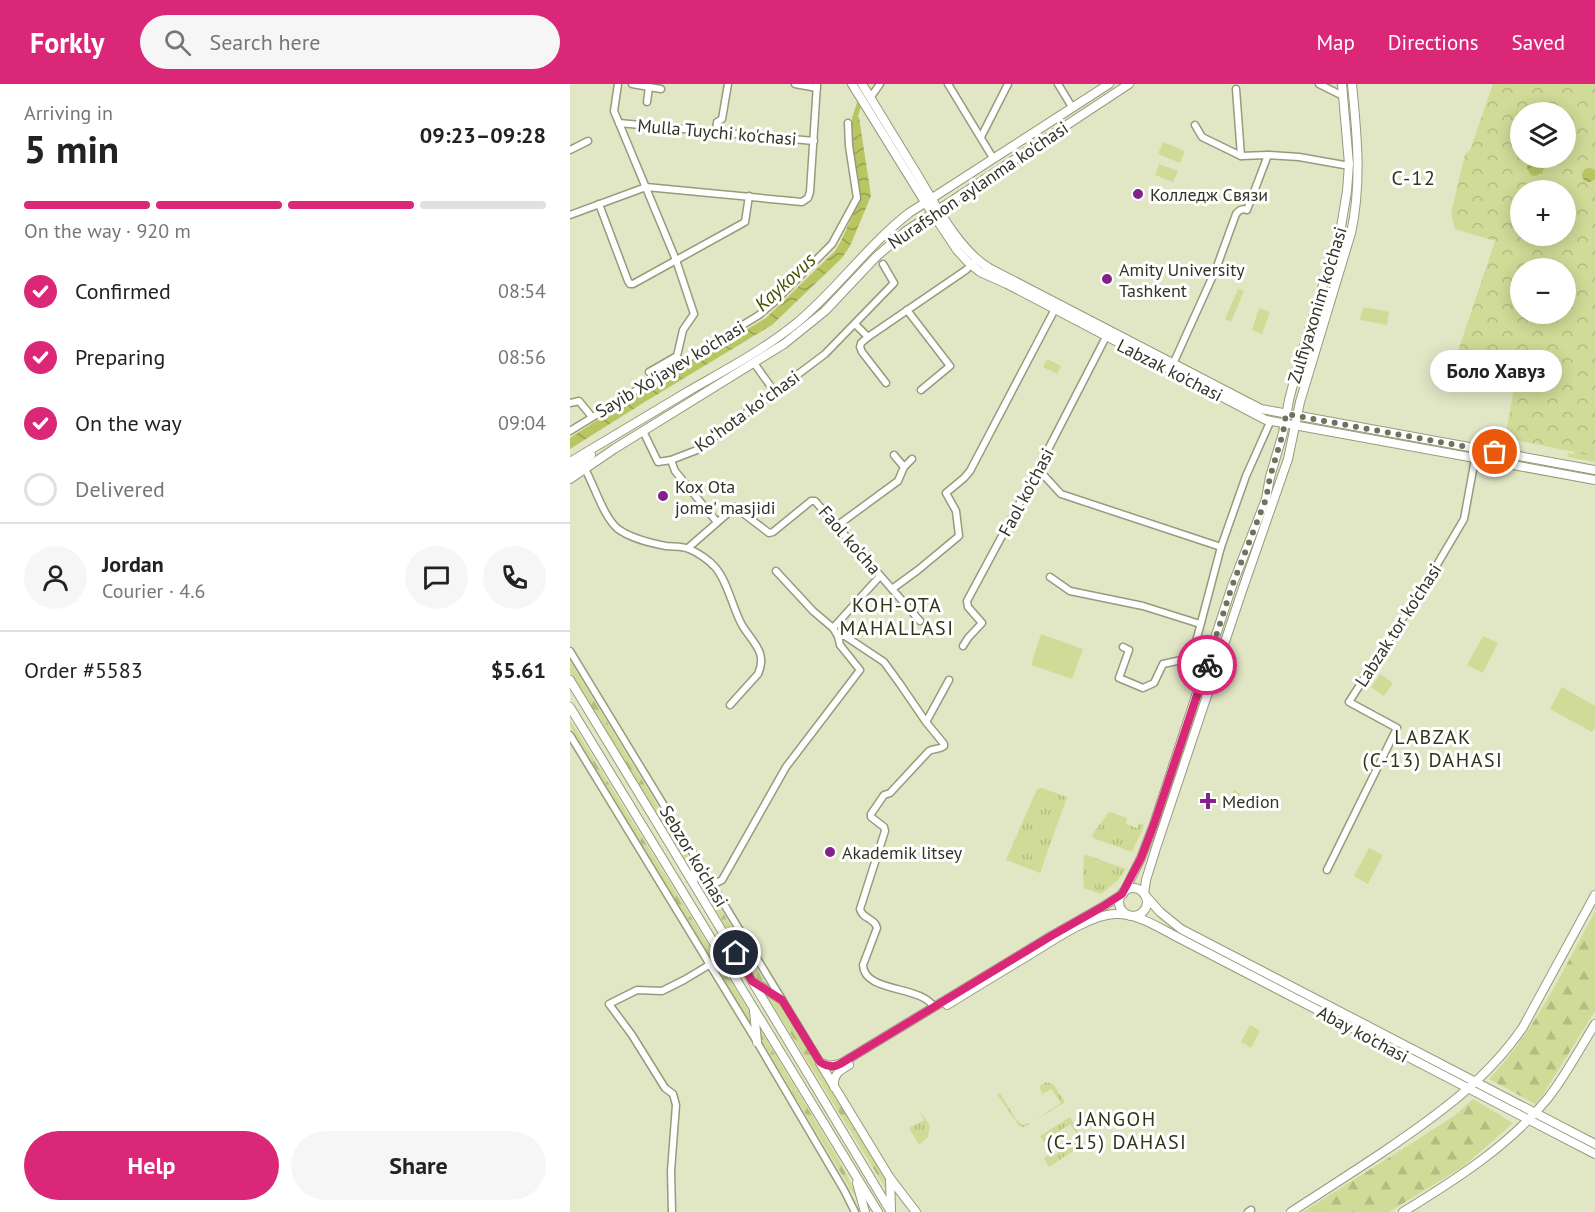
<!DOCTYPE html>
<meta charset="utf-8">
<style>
body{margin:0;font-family:"PT Sans",sans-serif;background:#f6f6f6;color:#222;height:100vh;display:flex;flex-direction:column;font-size:22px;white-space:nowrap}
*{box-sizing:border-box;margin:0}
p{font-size:20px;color:#767676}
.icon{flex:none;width:33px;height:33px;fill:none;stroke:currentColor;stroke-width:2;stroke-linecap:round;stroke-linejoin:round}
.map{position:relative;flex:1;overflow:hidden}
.details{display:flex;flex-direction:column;background:#fff;width:570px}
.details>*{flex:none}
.buttons{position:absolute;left:940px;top:18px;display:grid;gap:12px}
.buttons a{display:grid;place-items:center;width:66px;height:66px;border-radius:50%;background:#fff;box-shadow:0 3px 15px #0003;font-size:30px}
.pin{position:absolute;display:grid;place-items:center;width:51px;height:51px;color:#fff;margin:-26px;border:3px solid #fff;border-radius:50%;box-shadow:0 2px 6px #0007}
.courier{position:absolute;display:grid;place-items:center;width:60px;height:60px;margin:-30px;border:4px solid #db2777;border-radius:50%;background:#fff;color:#222;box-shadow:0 2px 8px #0007}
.bubble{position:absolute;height:42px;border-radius:21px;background:#fff;box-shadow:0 3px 15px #0003;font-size:20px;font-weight:700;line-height:42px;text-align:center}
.overview em{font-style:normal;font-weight:700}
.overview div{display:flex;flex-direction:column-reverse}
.overview{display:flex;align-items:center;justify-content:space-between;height:102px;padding:0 24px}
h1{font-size:39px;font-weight:700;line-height:45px}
.bar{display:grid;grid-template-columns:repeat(4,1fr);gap:9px 6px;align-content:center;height:72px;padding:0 24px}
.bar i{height:8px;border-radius:4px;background:#e0e0e0}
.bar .active{background:#db2777}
.bar p{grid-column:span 4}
.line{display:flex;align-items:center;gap:15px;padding:0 24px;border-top:2px solid #e0e0e0}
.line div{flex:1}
.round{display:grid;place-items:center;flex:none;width:63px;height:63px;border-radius:32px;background:#f6f6f6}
ol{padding:0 24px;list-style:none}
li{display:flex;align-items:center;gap:18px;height:66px}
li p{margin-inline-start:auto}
li .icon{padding:6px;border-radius:50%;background:#db2777;color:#fff;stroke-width:4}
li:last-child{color:#767676}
li i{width:33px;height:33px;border:3px solid #e0e0e0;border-radius:50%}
.cta{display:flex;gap:12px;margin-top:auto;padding:12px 24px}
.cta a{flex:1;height:69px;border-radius:36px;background:#db2777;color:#fff;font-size:24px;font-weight:700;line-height:69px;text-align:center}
.cta a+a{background:#f6f6f6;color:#222}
header{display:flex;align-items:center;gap:36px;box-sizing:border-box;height:84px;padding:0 30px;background:#db2777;color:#fff}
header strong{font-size:28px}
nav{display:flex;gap:33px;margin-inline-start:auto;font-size:21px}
.search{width:420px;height:54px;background:#f6f6f6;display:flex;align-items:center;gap:15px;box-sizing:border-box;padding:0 21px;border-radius:33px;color:#767676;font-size:22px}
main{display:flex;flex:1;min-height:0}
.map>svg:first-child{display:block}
</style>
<header>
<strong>Forkly</strong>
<div class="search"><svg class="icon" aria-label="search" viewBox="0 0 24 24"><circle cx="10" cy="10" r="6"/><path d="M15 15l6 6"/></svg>Search here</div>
<nav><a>Map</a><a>Directions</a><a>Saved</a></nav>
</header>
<main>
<section class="details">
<div class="overview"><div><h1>5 min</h1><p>Arriving in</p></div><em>09:23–09:28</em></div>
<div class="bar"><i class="active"></i><i class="active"></i><i class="active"></i><i></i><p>On the way · 920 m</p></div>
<ol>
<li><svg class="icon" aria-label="check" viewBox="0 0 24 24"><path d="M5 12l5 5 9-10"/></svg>Confirmed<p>08:54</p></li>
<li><svg class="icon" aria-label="check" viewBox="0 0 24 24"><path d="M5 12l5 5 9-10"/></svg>Preparing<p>08:56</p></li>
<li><svg class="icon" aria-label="check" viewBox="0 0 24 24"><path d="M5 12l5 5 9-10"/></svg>On the way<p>09:04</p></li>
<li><i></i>Delivered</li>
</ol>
<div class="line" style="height:108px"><a class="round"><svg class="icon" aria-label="person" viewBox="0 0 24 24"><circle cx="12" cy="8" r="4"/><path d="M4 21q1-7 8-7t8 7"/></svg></a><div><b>Jordan</b><p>Courier · 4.6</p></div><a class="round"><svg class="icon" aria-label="chat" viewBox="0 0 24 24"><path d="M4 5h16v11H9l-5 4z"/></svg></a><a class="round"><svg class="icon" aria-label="phone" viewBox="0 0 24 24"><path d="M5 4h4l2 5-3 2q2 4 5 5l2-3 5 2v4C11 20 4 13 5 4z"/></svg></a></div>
<div class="line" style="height:78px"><div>Order #5583</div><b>$5.61</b></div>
<div class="cta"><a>Help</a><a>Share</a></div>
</section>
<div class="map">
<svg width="1025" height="1128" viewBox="0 0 1025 1128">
<defs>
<pattern id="grass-tufts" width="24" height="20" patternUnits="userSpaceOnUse" patternTransform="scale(1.5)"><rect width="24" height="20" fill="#d0db97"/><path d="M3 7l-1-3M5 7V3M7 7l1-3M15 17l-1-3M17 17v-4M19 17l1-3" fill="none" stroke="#b3bd82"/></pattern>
<pattern id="forest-firs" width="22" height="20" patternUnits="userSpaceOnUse" patternTransform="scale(1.5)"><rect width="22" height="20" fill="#d0db97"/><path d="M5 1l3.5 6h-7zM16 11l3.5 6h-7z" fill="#b3bd82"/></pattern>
<pattern id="park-crowns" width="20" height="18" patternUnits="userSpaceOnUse" patternTransform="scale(1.5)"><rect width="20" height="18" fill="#d0db97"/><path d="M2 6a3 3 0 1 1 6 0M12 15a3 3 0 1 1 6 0" fill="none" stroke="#b3bd82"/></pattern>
<pattern id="water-waves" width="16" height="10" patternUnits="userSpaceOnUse" patternTransform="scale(1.5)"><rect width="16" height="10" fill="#b8c561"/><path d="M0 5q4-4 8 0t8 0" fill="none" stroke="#96a150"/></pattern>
</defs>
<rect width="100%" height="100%" fill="#e1e7c5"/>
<g fill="url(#grass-tufts)">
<path d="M668 205 674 207 661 238 655 235Z"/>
<path d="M1009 344 1025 361V378L997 373 998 369 1004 370Z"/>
<path d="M472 704 497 713 470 789 436 776 467 705Z"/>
<path d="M539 728 557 734 556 740 567 744 569 739 574 741C571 751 566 758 562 768L523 754 522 751Z"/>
<path d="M517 771 556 785 548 796 531 810 514 804 513 787 514 772Z"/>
<path d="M476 998 483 1000 495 1018 454 1043 449 1042 427 1010 430 1009 446 1036 453 1041 462 1038 491 1019 481 1005 473 1010 469 1003Z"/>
<path d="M350 1028 353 1031 360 1042 358 1053 349 1061 339 1044 354 1036Z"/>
<path d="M500 1033 515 1059 479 1083 474 1074 484 1067 486 1070 510 1055 500 1040 474 1058 470 1052Z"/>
</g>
<g fill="url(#forest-firs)">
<path d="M0 577 123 780 122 789 0 589Z"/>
<path d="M0 636 180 929 181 940 0 642Z"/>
<path d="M128 788 196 900 194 901 186 893 127 796Z"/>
<path d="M1025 827V927L974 1009 965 1020 919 995C965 947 994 885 1025 827Z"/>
<path d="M196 910 207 916 305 1075 318 1099 319 1110Z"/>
<path d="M191 947 269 1076 288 1114 287 1116 191 956Z"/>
<path d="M903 1015 943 1039 894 1082 819 1128H733L864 1045 885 1031Z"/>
</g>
<path fill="url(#park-crowns)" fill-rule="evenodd" d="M923 0H1025V372L935 354 946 294 882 285 925 157 885 145 881 129 895 70 900 66ZM951 28H996V74H951ZM951 106H996V152H951ZM951 184H996V230H951Z"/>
<g fill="#d0db97">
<path d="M593 58 615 67 610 79 588 70Z"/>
<path d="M589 80 608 87 603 98 585 91Z"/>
<path d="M793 223 819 228 817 241 790 236Z"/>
<path d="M689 224 700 228 692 250 682 246Z"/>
<path d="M477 275 491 282 487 290 473 283Z"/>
<path d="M471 550 513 565 502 595 461 581Z"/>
<path d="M913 552 928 559 913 589 897 581Z"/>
<path d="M810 590 823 599 814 612 801 603Z"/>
<path d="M992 603 1025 622V644L1022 648 980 625Z"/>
<path d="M664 706 671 710 663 726 655 722Z"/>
<path d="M799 764 813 771 798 800 784 792Z"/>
<path d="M680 941 690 947 681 964 671 958Z"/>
</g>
<g fill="url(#water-waves)">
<path d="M282 32 289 33 301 112 280 162 272 174 202 241 73 319 0 365V354L66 311 196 234 265 167 271 157 291 113 282 58Z"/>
<path d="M964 74H971L974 84 972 88 966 92 961 91 957 84 958 79Z"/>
<circle cx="1019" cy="91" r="7"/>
</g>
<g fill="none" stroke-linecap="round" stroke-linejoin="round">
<path stroke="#b8c561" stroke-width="5" d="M285 39V33L295 2"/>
<defs>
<g id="minor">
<path d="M48 0 44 27 106 176 124 230 113 246 107 272 106 281"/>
<path d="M62 0 91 5"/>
<path d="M225 0 247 4"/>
<path d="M378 0 423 74"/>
<path d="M488 0 502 23"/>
<path d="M749 0 773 12"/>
<path d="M666 5 671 72"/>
<path d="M300 14 310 0"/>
<path d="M77 18 79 3"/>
<path d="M49 39 244 57"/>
<path d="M625 41 632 53 671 72 698 71 729 73 774 81 779 80"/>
<path d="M146 48 147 38 152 35 158 0"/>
<path d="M411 53 438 0"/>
<path d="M0 66 18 57"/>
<path d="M29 120 58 197 60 200H63L175 138 179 112"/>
<path d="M0 131 76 103 232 118 238 114 240 108 247 0"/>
<path d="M337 226 380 282 351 306"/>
<path d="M285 240 298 253 291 259 290 263 292 268 316 299"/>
<path d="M298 253 396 186 403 179"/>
<path d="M184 279 204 307"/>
<path d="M603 280 646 185 666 130C669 126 672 124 677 126L698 71"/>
<path d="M79 288 107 272"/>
<path d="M0 319 9 317 22 333"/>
<path d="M0 347 189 231 204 218 262 160 287 114 279 62 278 39"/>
<path d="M73 347 88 378 101 376 127 366 255 270 324 199 313 180"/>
<path d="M324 371 334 383"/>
<path d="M101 376 105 387 147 438"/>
<path d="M15 385C24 401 34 434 48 445 62 455 80 459 96 462 103 463 112 462 119 465 127 468 139 476 145 483 157 496 163 525 172 541 182 558 198 568 188 590L160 621"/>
<path d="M468 385 491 410 651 463"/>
<path d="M268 441 328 397 334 383 342 375"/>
<path d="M118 464 165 423 199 449 203 448 241 417H245L350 537"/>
<path d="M480 493 500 507 573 522 630 540"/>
<path d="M322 505 348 486 389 452 386 427 376 409 394 394 400 387 485 225"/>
<path d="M263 544 310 492"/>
<path d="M268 552H275L314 578 330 600 356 638 374 660V662C369 666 364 664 359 667L320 709 314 711 301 730V733L314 743 315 747 290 825C292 835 305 834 307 844L293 881C294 909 351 901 364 923"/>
<path d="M393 562 398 554 412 539 398 523 397 517 468 385 537 251"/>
<path d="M553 563 559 566 549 594 573 604 584 599 593 580 616 575 623 569 651 463 676 392 701 336"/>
<path d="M0 567 250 978"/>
<path d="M356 638 379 596"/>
<path d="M0 651 187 958 274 1106 285 1128"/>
<path d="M757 786 827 644 779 618 868 479 894 435 907 364"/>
<path d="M142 801 152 796 160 782 216 683 290 586 270 561 268 552 263 544 243 527 206 487"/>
<path d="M102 1128 101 1087 106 1021 103 1010 95 1004 62 951 39 920 67 906 92 907 114 896 139 881"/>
<path d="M678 1128 681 1126"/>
</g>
<g id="major">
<path d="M282 0 355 118 387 166 398 178 410 188 437 200 696 336 1025 396"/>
<path d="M292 0C310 30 329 60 347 90 365 120 389 166 419 184L691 325 1025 386"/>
<path d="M782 0C787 50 792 100 781 149L730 318 718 375 672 507 586 764 576 796 574 810 590 828 611 845 1025 1060"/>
<path d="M0 378C39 355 78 331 117 308 155 286 194 266 229 237 268 204 298 161 339 129L539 0"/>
<path d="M0 387 21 371"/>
<path d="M0 395 44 365 214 260 255 227 306 173 336 147 559 0"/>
<path d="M0 596 84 734 321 1128"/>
<path d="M0 623 308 1128"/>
<path d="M123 798 126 775"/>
<circle cx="563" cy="818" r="14"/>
<path d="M186 899 212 916"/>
<path d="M377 921C403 905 429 889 456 873 478 860 521 829 547 830 568 830 588 843 607 853L1025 1070"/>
<path d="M184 927 187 958"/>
<path d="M250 978 259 982 270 980 481 852 532 823 553 810 571 774 584 740 662 502 696 415 700 393 713 349 719 316 727 285 771 143 777 107 779 80 772 0"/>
<path d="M250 979 320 1094 346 1128"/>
<path d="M264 1003C263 990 270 986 279 981"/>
<path d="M320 1094 321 1126"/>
<path d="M287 1099 295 1128"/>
<path d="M721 1128C752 1108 783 1088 813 1068 866 1032 917 996 953 943L1025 811"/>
<path d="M833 1128C885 1096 939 1062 978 1014 996 991 1010 964 1025 940"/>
</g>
</defs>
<use href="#minor" stroke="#969b7c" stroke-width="9"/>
<use href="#major" stroke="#969b7c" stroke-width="10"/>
<use href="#minor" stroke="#fff" stroke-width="6"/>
<use href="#major" stroke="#fff" stroke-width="8"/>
</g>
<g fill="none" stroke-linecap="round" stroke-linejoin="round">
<path stroke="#6f735e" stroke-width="6" stroke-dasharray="0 10.8" d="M637 581 662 502 696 415 700 393 713 349 716 330 925 368"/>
<path stroke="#db2777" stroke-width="8" d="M166 869 182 897 212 916 250 978C256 982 263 984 270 980L481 852 532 823 552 810 571 774 584 740 637 581"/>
</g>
<g fill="#84218a" stroke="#fff" stroke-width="2">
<circle cx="568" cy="110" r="6"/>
<circle cx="537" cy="195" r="6"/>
<circle cx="93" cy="412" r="6"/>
<path d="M635 708h6v6h6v6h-6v6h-6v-6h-6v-6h6z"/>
<circle cx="260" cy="768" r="6"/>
</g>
<g text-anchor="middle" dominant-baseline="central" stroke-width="6" stroke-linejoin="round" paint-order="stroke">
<g font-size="18" fill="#323427" stroke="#fff">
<text transform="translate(147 48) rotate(5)">Mulla Tuychi ko'chasi</text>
<text transform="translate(408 101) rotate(-34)">Nurafshon aylanma ko'chasi</text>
<text transform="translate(747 221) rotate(-73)">Zulfiyaxonim ko'chasi</text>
<text transform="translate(100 285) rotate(-31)">Sayib Xo'jayev ko'chasi</text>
<text transform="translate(600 286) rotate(27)">Labzak ko'chasi</text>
<text transform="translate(177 327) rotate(-36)">Koʻhota koʻchasi</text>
<text transform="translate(456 408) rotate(-62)">Faol ko'chasi</text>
<text transform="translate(280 456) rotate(49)">Faol ko'cha</text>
<text transform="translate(828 541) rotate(-57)">Labzak tor ko'chasi</text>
<text transform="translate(124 772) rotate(59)">Sebzor ko‘chasi</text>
<text transform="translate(793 950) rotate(28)">Abay ko'chasi</text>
</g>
<g font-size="18" fill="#323427" stroke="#fff" text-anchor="start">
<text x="580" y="110">Колледж Связи</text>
<text x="549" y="185">Amity University<tspan x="549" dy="21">Tashkent</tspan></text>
<text x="105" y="402">Kox Ota<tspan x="105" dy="21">jome' masjidi</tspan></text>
<text x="652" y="717">Medion</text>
<text x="272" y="768">Akademik litsey</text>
</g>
<g font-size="20" letter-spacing="1.5" fill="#303418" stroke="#fff">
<text x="844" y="94">C-12</text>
<text x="327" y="521">KOH-OTA<tspan x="327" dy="23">MAHALLASI</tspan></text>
<text x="863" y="653">LABZAK<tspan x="863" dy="23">(C-13) DAHASI</tspan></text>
<text x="547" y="1035">JANGOH<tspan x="547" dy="23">(C-15) DAHASI</tspan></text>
</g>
<g font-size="20" font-style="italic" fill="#474e00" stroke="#fff">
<text transform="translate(215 198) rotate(-43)">Kaykovus</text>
</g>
</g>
</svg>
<div class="buttons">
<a><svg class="icon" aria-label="layers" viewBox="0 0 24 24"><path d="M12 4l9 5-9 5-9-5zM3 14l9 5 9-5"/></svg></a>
<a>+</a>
<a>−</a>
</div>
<div class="pin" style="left:925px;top:368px;background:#ea580c"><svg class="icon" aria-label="bag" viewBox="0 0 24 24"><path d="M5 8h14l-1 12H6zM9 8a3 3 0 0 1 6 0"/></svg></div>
<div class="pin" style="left:166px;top:869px;background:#1f2937"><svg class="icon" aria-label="home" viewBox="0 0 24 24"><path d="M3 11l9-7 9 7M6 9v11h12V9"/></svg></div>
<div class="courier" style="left:637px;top:581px"><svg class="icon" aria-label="bike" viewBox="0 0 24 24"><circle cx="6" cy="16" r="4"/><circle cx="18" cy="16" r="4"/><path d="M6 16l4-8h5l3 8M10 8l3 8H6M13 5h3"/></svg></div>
<div class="bubble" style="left:860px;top:266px;width:132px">Боло Хавуз</div>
</div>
</main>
